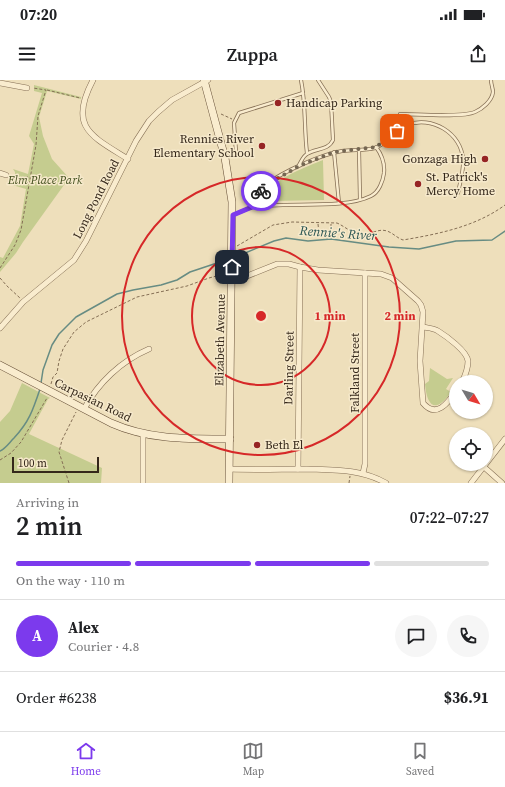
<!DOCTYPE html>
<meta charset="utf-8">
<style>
body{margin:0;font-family:"Source Serif 4",serif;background:#f6f6f6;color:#202124;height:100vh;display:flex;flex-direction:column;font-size:15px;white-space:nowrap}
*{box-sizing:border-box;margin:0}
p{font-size:13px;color:#757577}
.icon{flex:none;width:22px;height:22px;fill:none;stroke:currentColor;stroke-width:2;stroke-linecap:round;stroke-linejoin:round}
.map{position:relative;height:403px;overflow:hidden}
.drawer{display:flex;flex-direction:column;background:#fff;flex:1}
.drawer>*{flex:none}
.needle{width:26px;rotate:128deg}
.tools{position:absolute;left:449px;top:295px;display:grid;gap:8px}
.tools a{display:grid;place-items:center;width:44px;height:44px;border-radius:50%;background:#fff;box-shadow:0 1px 3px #0004;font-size:20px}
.scale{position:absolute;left:12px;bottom:10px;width:87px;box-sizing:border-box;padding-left:4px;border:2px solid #34271a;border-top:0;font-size:11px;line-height:14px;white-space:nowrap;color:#34271a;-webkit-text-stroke:3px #f6e9cb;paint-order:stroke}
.pin{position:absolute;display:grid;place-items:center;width:34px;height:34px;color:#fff;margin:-17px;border-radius:8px;box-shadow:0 2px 6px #0006}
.courier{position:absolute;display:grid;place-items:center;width:40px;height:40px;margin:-20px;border:3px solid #7c3aed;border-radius:50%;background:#fff;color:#222;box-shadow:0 1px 5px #0007}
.head em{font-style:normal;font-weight:600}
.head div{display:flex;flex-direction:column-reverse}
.head{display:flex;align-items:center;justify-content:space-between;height:68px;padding:0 16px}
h1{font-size:26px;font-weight:600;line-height:30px}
.bar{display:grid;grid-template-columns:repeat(4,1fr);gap:6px 4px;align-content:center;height:48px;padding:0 16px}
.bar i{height:5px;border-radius:3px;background:#e0e0e0}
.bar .on{background:#7c3aed}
.bar p{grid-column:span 4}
.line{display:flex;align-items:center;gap:10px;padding:0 16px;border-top:1px solid #e0e0e0}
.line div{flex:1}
.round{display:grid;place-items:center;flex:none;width:42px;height:42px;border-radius:21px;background:#f6f6f6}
.status{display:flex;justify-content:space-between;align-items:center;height:28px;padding:0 20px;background:#fff;direction:ltr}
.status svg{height:11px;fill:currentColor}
header{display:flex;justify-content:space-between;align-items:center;height:52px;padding:0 16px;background:#fff;font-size:18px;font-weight:600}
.menu{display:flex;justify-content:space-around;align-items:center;height:56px;border-top:1px solid #e0e0e0;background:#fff;font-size:11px;color:#757577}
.menu a{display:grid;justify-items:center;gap:2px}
.menu .on{color:#7c3aed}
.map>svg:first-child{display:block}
</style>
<div class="status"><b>07:20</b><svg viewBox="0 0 49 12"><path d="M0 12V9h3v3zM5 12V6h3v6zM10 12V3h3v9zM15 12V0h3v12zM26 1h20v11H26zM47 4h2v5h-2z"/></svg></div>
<header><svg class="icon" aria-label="menu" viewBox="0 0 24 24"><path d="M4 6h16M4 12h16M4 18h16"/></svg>Zuppa<svg class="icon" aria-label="share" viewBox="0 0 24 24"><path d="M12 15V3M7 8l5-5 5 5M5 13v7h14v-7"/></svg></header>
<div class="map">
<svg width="505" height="403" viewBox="0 0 505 403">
<rect width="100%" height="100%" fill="#eedfbb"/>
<g fill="#c5cc8f">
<path d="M34 5 81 17V19L47 11 39 37 43 56 52 79 69 98 23 162 16 173 0 192V177L3 178 20 146 26 109 9 104 15 98V92L13 89 28 94 34 64 29 56 42 13 34 11Z"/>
<path d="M323 80 324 120 272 121 265 119C262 103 311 85 323 80Z"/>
<path d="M430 288 447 299 453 298 446 309 451 312C436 334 427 327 425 304L429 301Z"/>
<path d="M22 303 50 318 48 319 29 354 102 388 101 403H0V342L10 331Z"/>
</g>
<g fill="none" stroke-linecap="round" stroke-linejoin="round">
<g stroke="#678c83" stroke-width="1.5">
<path d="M233 178 274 161 286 158 308 161 331 159 389 167 419 169 456 161 492 160 505 151"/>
<path d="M41 303 43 290 52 265 59 254 76 237 117 214 133 210 161 205 177 200 190 192 229 179"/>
<path d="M0 371C6 368 9 363 14 358 29 342 33 330 40 309"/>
</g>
<defs>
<g id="lane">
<path d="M301 0C306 24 304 49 307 73"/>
<path d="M400 34C417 34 461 38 475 32 482 29 492 21 493 12 493 9 491 4 491 0"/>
<path d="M376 67C382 75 385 83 384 93 383 101 379 112 371 116 349 127 308 124 283 125 273 125 263 126 252 127 256 119 260 111 267 104 282 92 322 74 342 71 352 69 364 71 375 68 385 65 396 50 407 45 431 35 462 53 463 80 464 90 460 102 458 113"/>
<path d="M359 70 360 119"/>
<path d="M334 72 339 123"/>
<path d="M225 77 233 75 236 72 234 43 239 33 303 13"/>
<path d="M299 85C301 82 303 76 307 74 315 68 328 71 333 60L331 22 329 17 318 0"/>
<path d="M233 135 252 127"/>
</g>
<g id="street">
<path d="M93 0C68 47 91 56 128 79"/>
<path d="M0 3 27 8"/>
<path d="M0 93 6 95"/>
<path d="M232 202 277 184H289L300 187 318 190 381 194 392 198 418 221 421 225 423 232 420 281 423 323C436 339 448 323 456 311"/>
<path d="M423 247C428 248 433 248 438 251 446 256 467 271 468 281 468 288 465 296 462 302"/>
<path d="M0 248 23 222 74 180 86 161 136 61 149 41 158 32 172 20 208 0"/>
<path d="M84 329C98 303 121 281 149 269"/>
<path d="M484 387 502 403"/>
<path d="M230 389C256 390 282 389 307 389 335 390 361 389 386 403"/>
<path d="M298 389 300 187"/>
<path d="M363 393 365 384V193"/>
<path d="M143 403V354"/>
<path d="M471 403 505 359"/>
</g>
<g id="secondary">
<path d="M204 0 225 78 232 122 229 403"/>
<path d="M0 285 111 343C149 360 189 359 230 359"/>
</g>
</defs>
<use href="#lane" stroke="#856f55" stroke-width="4"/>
<use href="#street" stroke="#856f55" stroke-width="6"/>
<use href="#secondary" stroke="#675038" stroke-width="8"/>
<g stroke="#856f55" stroke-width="1" stroke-dasharray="3 2" stroke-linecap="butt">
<path d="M47 10 80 18"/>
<path d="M221 34 232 39"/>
<path d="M10 96 19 98 28 103"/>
<path d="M20 98 28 97"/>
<path d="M318 144 319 153"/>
<path d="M331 144V150"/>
<path d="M237 166 273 145 292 142 337 143C346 147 352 154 362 154 371 155 378 148 387 151 393 153 397 158 403 160 438 154 475 147 505 125"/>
<path d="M0 188 15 165 21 150 36 65 38 36 46 10 33 8"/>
<path d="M0 198 7 206 20 218"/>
<path d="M51 304 53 297 57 293 59 281 63 269 74 252 86 242 137 217 187 206 209 198 224 194"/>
<path d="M0 380 11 373 21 362 47 318"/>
<path d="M69 403 59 372 62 360 76 332"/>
<path d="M349 403 350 396"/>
</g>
<use href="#lane" stroke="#f9ecce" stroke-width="2.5"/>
<use href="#street" stroke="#f9ecce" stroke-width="5"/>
<use href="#secondary" stroke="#f9ecce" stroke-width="7"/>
</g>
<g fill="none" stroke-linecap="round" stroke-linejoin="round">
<path stroke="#756752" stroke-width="4" stroke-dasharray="0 7.2" d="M261 111 268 104 299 86 334 72 376 67 397 51"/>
<path stroke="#7c3aed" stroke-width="5" d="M232 187 233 135 252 127 261 111"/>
</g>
<g fill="none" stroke="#d62828" stroke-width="2">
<circle cx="261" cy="236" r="69"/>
<circle cx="261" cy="236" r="139"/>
</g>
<g fill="#962424" stroke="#f6e9cb" stroke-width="1.5">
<circle cx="278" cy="23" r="4"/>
<circle cx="262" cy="66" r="4"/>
<circle cx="485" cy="79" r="4"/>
<circle cx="418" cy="104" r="4"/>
<circle cx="257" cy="365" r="4"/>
</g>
<g text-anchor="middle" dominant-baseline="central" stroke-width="3" stroke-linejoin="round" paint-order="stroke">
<g font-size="12" fill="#34271a" stroke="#f6e9cb" text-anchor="start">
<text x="286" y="23">Handicap Parking</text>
<text x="254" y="59" text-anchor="end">Rennies River<tspan x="254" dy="14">Elementary School</tspan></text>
<text x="477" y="79" text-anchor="end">Gonzaga High</text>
<text x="426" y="97">St. Patrick's<tspan x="426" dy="14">Mercy Home</tspan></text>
<text x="265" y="365">Beth El</text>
</g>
<g font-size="12" font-style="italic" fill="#455120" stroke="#f6e9cb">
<text x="45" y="100">Elm Place Park</text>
</g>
<g font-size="12" fill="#34271a" stroke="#f6e9cb">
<text transform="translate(96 119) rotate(-63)">Long Pond Road</text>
<text transform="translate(220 260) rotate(-89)">Elizabeth Avenue</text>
<text transform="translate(289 288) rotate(-89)">Darling Street</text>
<text transform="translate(355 293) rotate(-90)">Falkland Street</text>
<text transform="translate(93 320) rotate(26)">Carpasian Road</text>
</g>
<g font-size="13" font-style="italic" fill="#295452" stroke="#f6e9cb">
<text transform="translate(338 153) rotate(4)">Rennie's River</text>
</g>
</g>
<circle cx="261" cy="236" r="6" fill="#d62828" stroke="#f6e9cb" stroke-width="2"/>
<g font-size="12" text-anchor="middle" font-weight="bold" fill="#d62828" stroke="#f6e9cb" stroke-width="3" stroke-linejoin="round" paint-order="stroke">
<text x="330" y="240">1 min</text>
<text x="400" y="240">2 min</text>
</g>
</svg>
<div class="tools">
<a><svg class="needle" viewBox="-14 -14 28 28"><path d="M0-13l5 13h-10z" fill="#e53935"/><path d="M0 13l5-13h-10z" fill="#757577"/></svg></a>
<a><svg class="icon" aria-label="locate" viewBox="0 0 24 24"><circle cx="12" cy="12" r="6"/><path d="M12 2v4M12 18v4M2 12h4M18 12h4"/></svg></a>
</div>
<div class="scale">100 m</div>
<div class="pin" style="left:397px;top:51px;background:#ea580c"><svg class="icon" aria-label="bag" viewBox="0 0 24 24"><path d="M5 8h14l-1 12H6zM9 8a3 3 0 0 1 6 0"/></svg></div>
<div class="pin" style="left:232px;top:187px;background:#1f2937"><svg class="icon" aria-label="home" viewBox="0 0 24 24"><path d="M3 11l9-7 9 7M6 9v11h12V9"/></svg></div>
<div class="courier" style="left:261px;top:111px"><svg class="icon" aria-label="bike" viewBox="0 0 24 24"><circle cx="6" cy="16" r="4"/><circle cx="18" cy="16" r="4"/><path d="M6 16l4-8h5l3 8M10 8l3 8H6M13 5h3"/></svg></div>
</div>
<section class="drawer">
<div class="head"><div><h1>2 min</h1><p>Arriving in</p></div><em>07:22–07:27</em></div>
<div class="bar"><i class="on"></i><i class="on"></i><i class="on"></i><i></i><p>On the way · 110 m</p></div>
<div class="line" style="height:72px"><b class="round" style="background:#7c3aed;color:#fff">A</b><div><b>Alex</b><p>Courier · 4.8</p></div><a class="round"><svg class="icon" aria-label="chat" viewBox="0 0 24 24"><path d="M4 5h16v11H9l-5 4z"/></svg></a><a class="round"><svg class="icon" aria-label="phone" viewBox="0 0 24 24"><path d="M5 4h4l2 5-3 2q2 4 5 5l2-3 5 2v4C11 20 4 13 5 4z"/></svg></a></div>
<div class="line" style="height:52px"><div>Order #6238</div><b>$36.91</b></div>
</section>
<nav class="menu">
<a class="on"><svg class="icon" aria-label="home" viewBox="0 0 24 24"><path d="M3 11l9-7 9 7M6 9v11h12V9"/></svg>Home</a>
<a><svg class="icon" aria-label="map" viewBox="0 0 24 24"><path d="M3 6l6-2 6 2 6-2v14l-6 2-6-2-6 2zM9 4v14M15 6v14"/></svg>Map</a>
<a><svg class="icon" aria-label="saved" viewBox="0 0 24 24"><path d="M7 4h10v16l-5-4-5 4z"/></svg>Saved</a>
</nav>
